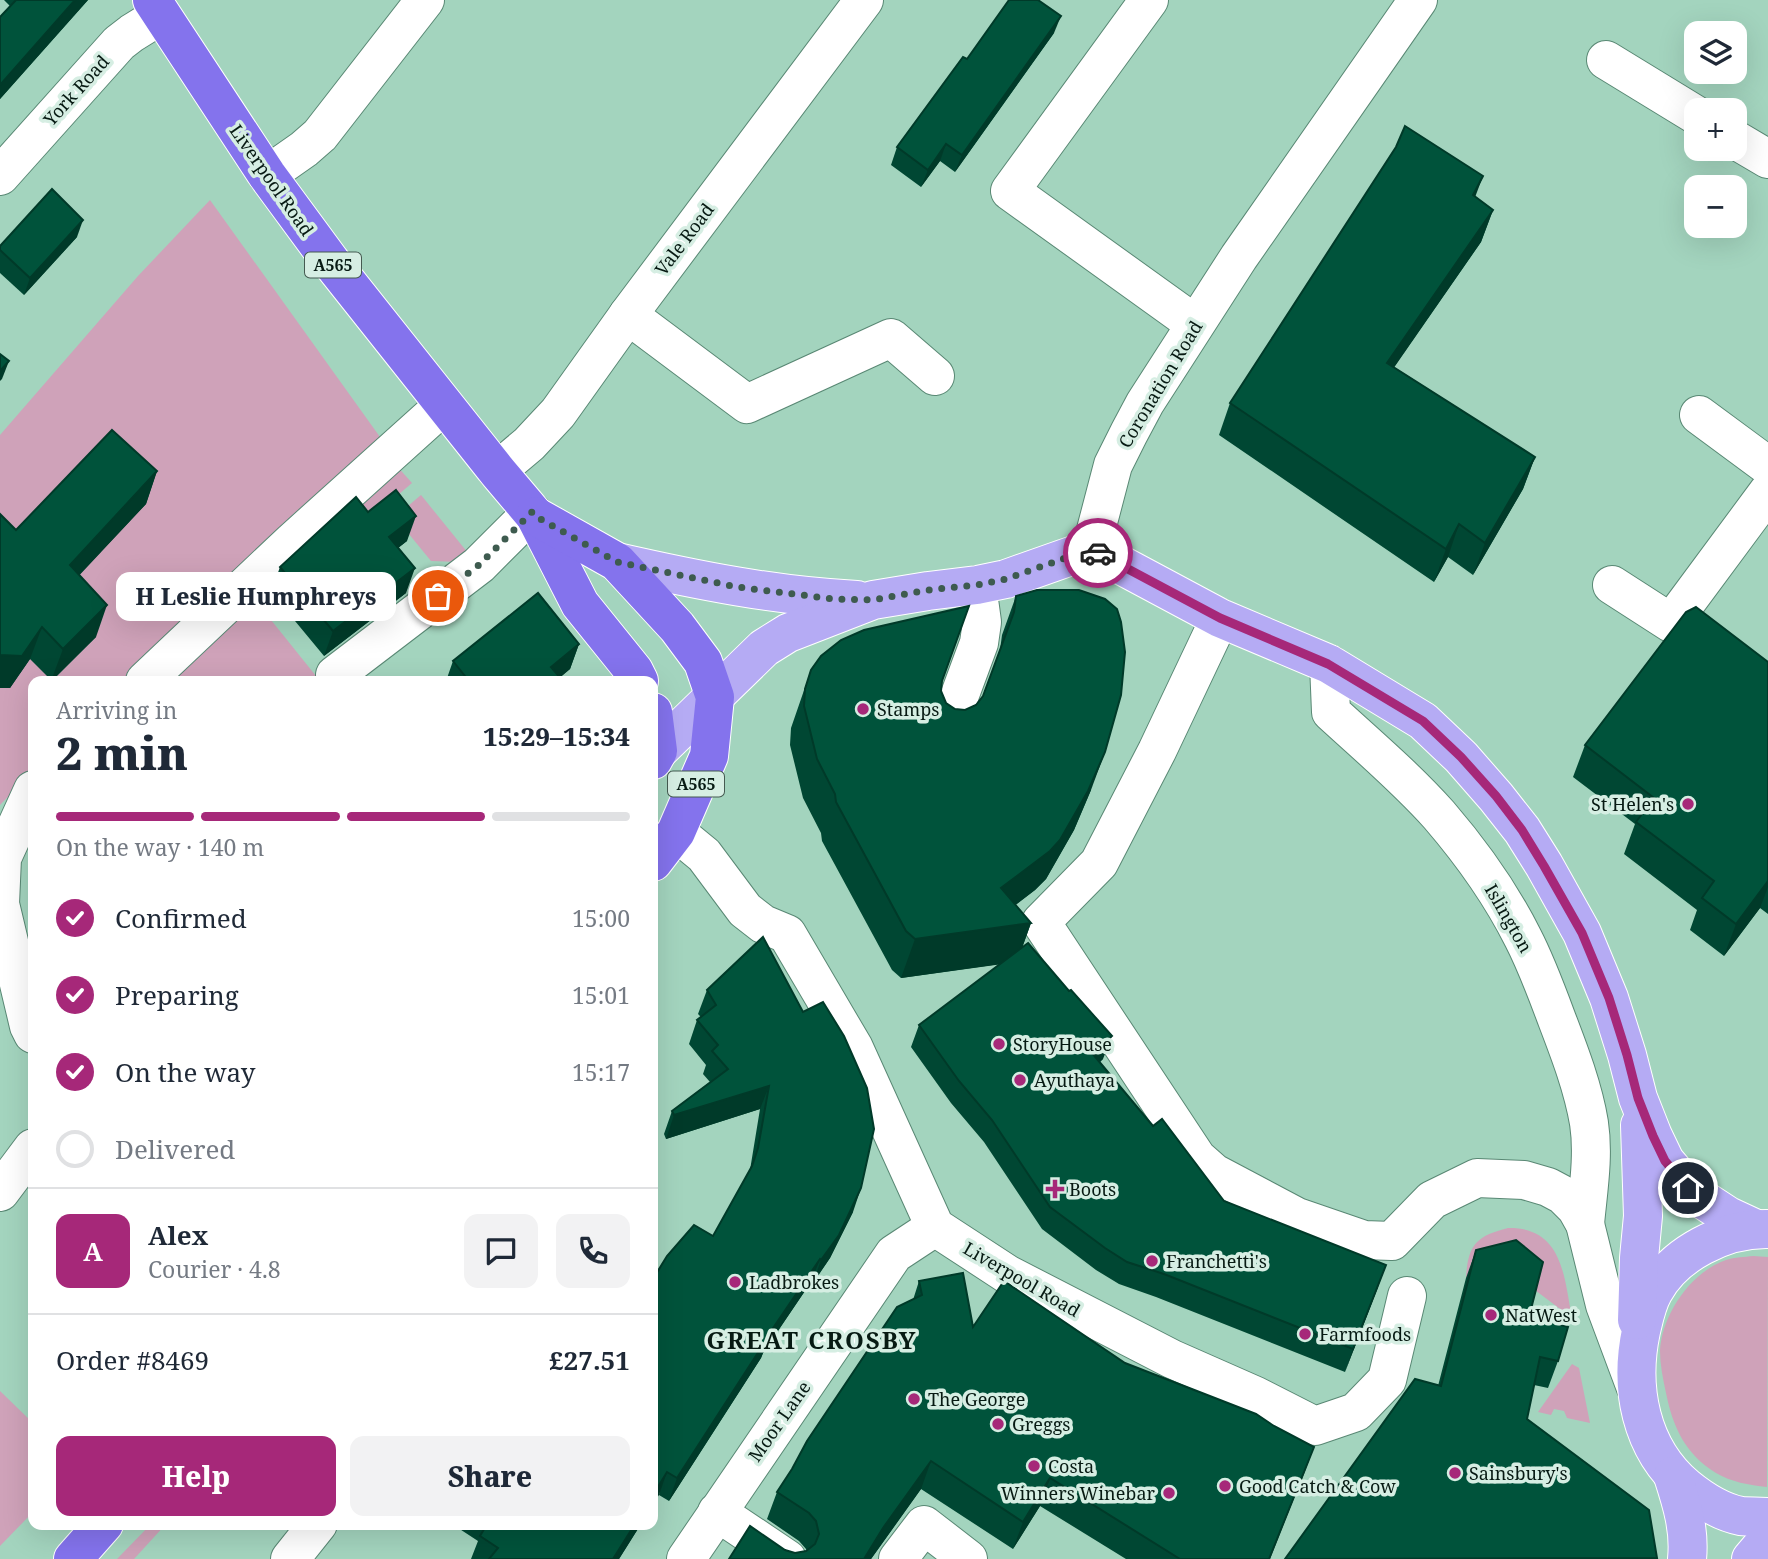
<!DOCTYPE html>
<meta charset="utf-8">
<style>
body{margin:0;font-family:"Noto Serif",serif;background:#f2f2f3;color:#1f2937;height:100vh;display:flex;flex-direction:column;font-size:26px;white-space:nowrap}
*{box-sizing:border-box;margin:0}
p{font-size:23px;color:#747a83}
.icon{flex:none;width:38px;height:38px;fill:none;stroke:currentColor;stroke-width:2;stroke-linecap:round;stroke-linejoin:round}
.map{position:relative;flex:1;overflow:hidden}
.side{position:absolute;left:28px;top:676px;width:630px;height:854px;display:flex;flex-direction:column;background:#fff;border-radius:14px;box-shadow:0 7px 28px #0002}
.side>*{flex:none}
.tools{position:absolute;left:1684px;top:21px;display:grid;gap:14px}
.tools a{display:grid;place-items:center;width:63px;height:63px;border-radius:14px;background:#fff;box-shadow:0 7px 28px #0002;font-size:35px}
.pin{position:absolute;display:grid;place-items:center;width:60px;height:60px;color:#fff;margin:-30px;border:4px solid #fff;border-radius:50%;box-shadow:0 2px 7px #0007}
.courier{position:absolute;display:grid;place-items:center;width:70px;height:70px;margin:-35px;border:5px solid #a62879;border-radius:50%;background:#fff;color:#222;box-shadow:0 2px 9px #0007}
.bubble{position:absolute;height:49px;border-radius:14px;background:#fff;box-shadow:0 7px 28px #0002;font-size:23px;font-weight:800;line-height:49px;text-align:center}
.summary em{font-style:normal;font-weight:800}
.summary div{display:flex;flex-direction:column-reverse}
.summary{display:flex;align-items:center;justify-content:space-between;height:119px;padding:0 28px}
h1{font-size:46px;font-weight:800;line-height:52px}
.bar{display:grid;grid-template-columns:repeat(4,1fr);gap:10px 7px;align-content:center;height:84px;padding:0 28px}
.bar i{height:9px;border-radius:5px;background:#e0e1e3}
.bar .active{background:#a62879}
.bar p{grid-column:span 4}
.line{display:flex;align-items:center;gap:18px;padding:0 28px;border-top:2px solid #e0e1e3}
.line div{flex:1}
.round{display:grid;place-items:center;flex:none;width:74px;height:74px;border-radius:14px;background:#f2f2f3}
ol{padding:0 28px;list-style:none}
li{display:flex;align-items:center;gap:21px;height:77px}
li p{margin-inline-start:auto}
li .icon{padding:7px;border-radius:50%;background:#a62879;color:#fff;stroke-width:4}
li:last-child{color:#747a83}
li i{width:38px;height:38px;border:4px solid #e0e1e3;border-radius:50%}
.cta{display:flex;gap:14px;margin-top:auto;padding:14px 28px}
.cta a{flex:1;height:80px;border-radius:14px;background:#a62879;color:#fff;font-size:28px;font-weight:800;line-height:80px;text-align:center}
.cta a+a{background:#f2f2f3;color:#1f2937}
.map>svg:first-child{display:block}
</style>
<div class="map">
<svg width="1768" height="1559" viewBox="0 0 1768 1559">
<rect width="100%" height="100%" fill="#a3d4be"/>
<g fill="#cfa2b9">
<path d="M210 200 380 437 239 580 320 681H33V771L0 805V435L138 276Z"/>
<path d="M395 464 412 483 365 523 343 509Z"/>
<path d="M421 495 468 553 459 562 431 561 395 517Z"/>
<path d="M1508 1228C1563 1227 1564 1277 1572 1318L1506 1268 1466 1278C1468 1245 1476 1236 1508 1228Z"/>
<path d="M1753 1256 1768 1257 1767 1487C1749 1485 1731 1482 1716 1473 1685 1454 1673 1427 1666 1393 1663 1379 1660 1365 1660 1351 1662 1314 1691 1272 1726 1260 1735 1257 1745 1257 1753 1256Z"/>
<path d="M1572 1364 1579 1368 1590 1423 1567 1418 1564 1411 1554 1409 1551 1415 1538 1412Z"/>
<path d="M0 1391 33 1423V1512L0 1546Z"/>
<path d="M151 1524H166L134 1559H117Z"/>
</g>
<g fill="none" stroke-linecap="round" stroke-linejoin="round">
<defs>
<g id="minor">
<path d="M1149 0 1010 191 1195 324"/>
<path d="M1606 60 1696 115"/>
<path d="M1734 139 1768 159"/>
<path d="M267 175 304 149 320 135 425 0"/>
<path d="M0 176 119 43 132 33 161 15"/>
<path d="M628 315 747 404 891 338 935 376"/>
<path d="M1699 415 1768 466"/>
<path d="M497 471 529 444 558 413 628 315 864 0"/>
<path d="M1091 549 1113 465 1129 433 1145 403 1239 257 1418 0"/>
<path d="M1612 585 1671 623 1768 492"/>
<path d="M1220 618 1157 751 1099 863 1041 922 1197 1158 1214 1173 1297 1217 1364 1240 1392 1241 1432 1200 1477 1178 1524 1180 1548 1187 1563 1195 1576 1208 1585 1224 1605 1305 1636 1388"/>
<path d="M1329 664 1331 712C1368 746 1406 778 1439 815 1470 851 1502 896 1523 938 1536 963 1546 990 1556 1017 1569 1051 1583 1087 1589 1123 1594 1156 1588 1191 1585 1224"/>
<path d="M335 675 479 565 532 512"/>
<path d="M145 681 293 541 444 405"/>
<path d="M948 727 979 643 982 622 977 585"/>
<path d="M33 790 2 858 0 904 29 1026 33 1034"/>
<path d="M676 832 704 855 745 910 763 924 787 934 854 1048 935 1227 1007 1274 1172 1359 1256 1396 1315 1426 1356 1412 1387 1380 1407 1296"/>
<path d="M0 1192 33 1148"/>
<path d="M717 1512 787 1559"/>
<path d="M290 1559 318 1524"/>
<path d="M686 1559 894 1254 935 1227"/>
<path d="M898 1559 924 1525 968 1559"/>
</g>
<g id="major">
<path d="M617 562C696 580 776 596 857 600"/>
<path d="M658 751 764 648 788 633 873 600 928 591 977 585 1006 579 1091 549 1220 618 1329 664 1423 721 1461 757 1496 797 1522 830 1544 865 1582 933 1609 998 1627 1055 1638 1098 1653 1136 1665 1161 1688 1188 1702 1199 1728 1216 1756 1229"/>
<path d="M1766 1229C1724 1229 1675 1253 1654 1291 1647 1303 1644 1318 1641 1331 1629 1387 1640 1448 1686 1487 1702 1500 1720 1512 1741 1516 1750 1517 1759 1516 1768 1517"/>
<path d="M1637 1320 1639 1258 1643 1216 1640 1125"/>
<path d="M1673 1476C1682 1504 1690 1530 1687 1559"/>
<path d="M1751 1559 1768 1539"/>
</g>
<g id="highway">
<path d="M152 0 267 175 331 262 497 471 535 516 580 604 634 671 639 681"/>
<path d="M535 516 617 562 677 627 703 662 715 697 709 756 676 832 653 862"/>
<path d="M653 712 658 751 653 760"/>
<path d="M73 1559 104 1524"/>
</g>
</defs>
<use href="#minor" stroke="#598874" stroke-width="40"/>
<use href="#major" stroke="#fff" stroke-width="40"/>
<use href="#highway" stroke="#fff" stroke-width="40"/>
<use href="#minor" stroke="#fff" stroke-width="38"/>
<use href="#major" stroke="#b5abf4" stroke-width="38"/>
<use href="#highway" stroke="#8473ed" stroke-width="38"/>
</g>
<g fill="#004733">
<path d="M4 0H88L0 99V17L10 6Z"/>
<path d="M1054 33 955 172 940 161 921 187 891 165 897 147 967 59Z"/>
<path d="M1475 197 1493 210 1481 242 1394 367 1535 457 1523 489 1473 575 1448 557 1434 582 1219 435 1230 403Z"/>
<path d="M77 237 24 295 0 273V250Z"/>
<path d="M157 471 146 504 79 575 96 637 52 681 30 659 10 688H0V514L16 530Z"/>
<path d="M368 512 407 541 398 548 406 593 324 656 271 592 280 567Z"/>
<path d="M1016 596 1091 790 1074 830 1046 879 1035 890 1015 905 1031 923 1022 948 1103 1059 1100 1062 1153 1126 1224 1201 1378 1287 1345 1372 1156 1297 1119 1284 1096 1270 1042 1229 984 1142 951 1103 911 1047 919 1025 1000 964 901 978 892 970 822 841 821 833 803 798 790 745 791 728 811 670 942 681 941 691 946 703 955 709 965 710 976 705 983 696 1000 650 1002 635Z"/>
<path d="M579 644 570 669 560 677 563 681H446L453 661Z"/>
<path d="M1768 662V914L1760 908 1724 956 1690 930 1697 910 1624 854 1635 824 1573 777 1585 745Z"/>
<path d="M707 990 853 1212 830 1258 813 1283 811 1282 763 1353 761 1358 669 1501 659 1495 713 1236 750 1170 760 1109 666 1139 664 1134 672 1111 710 1082 703 1074 706 1065 689 1044 697 1020 701 1017 698 1014Z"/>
<path d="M1476 1250 1530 1313 1558 1361 1548 1388 1534 1385 1527 1419 1438 1386 1466 1278Z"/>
<path d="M919 1281 973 1327 1125 1363 1274 1426 1314 1447 1270 1559H1126L1040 1506 1013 1549 921 1489 871 1559H729L785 1550 795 1553 807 1551 806 1549 799 1541 767 1519 777 1492 913 1300Z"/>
<path d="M452 1524H641L619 1559H471L478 1541Z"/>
</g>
<g fill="#003a29">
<path d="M75 0H88L0 99V85Z"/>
<path d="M1061 16 1054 33 955 172 962 155Z"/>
<path d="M946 144 940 161 921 187 928 170Z"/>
<path d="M1483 176 1471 208 1473 195Z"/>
<path d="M1493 210 1481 242 1375 395 1387 363Z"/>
<path d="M83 220 77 237 24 295 30 278Z"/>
<path d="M9 361 2 379 0 381V371Z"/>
<path d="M1535 457 1523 489 1473 575 1485 543Z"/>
<path d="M157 471 146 504 59 597 70 565Z"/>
<path d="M416 516 407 541 380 562 389 537Z"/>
<path d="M1459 524 1448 557 1434 582 1446 549Z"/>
<path d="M415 568 406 593 324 656 333 631Z"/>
<path d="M107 605 96 637 51 681 63 649Z"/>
<path d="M42 627 30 659 10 688H0V655Z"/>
<path d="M579 644 570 669 556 681 551 667Z"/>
<path d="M1105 752 1091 790 1074 830 1046 879 1035 890 987 927 1001 888Z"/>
<path d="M1768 881V887L1760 908 1724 956 1736 924Z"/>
<path d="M1031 923 1017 962 901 978 915 939Z"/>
<path d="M1112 1036 1103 1059 1084 1075 1092 1053Z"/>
<path d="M769 1086 760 1109 666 1139 674 1115Z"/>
<path d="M861 1188 853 1212 830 1258 813 1283 821 1260Z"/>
<path d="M820 1259 811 1282 763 1353 761 1358 669 1501 677 1478 769 1334Z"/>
<path d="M1386 1265 1378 1287 1345 1372 1353 1349Z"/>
<path d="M1314 1447 1304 1474 1269 1559Z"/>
<path d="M931 1461 921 1489 871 1559H864L883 1528Z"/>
<path d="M667 1472 659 1495 653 1504V1495Z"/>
<path d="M1050 1478 1040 1506 1013 1549 1023 1522Z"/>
<path d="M635 1524H641L619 1559H613Z"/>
</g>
<g fill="#00533b" stroke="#003a29" stroke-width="2">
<path d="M16 0H75L0 85V17Z"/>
<path d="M1009 0H1038L1061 16 962 155 946 144 928 170 897 147 963 57 967 59Z"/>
<path d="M1405 126 1483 176 1473 195 1493 210 1387 363 1535 457 1485 543 1459 524 1446 549 1230 403 1396 147Z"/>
<path d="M52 189 83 220 30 278 0 250V246Z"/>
<path d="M0 354 9 361 0 371Z"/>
<path d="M112 430 157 471 70 565 107 605 63 649 42 627 22 656 0 655V514L16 530Z"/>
<path d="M396 490 416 516 389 537 415 568 333 631 280 567 356 497 368 512Z"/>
<path d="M1037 590H1079L1105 599 1117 609 1121 622 1125 652 1121 695 1105 752 1088 791 1060 840 1050 851 1001 888 1031 923 915 939 906 931 836 802 835 794 817 759 804 706 805 689 811 670 821 656 841 640 864 630 969 606 942 681 941 691 946 703 955 709 965 710 976 705 983 696 1014 612 1016 596Z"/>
<path d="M538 593 579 644 551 667 563 681H469L453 661Z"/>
<path d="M1696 607 1768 662V881L1736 924 1702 898 1714 881 1636 822 1654 798 1585 745 1686 612Z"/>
<path d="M763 937 803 1012 823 1002 844 1036 867 1088 874 1129 861 1188 839 1235 821 1260 820 1259 769 1334H770L677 1478 667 1472 653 1495V1279L667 1256 694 1225 713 1236 752 1166 758 1148 769 1086 674 1115 672 1111 728 1069 712 1051 718 1045 697 1020 716 1005 707 990Z"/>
<path d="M1028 943 1069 991 1071 990 1112 1036 1092 1053 1153 1126 1162 1119 1224 1201 1386 1265 1353 1349 1164 1274 1127 1262 1105 1248 1050 1207 992 1120 959 1081 919 1025Z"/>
<path d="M1516 1240 1543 1262 1530 1313 1549 1319 1550 1322 1568 1327 1558 1361 1540 1357 1527 1419 1649 1510 1657 1558 1285 1559 1415 1379 1441 1386 1476 1250Z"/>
<path d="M963 1273 973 1327 1004 1281 1125 1363 1256 1414 1274 1426 1314 1447 1269 1559H1180L1050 1478 1023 1522 931 1461 883 1528 864 1559H729L750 1526 785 1550 795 1553 806 1551 815 1544 819 1534 816 1521 809 1513 777 1492 792 1469 807 1441 897 1307 922 1295 919 1281Z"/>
<path d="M487 1524H635L613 1559H489L498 1548 480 1536Z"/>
</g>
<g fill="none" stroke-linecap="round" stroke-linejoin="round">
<path stroke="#3e5b4f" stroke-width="7" stroke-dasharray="0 12.6" d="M438 596 479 565 532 512 535 516 617 562 737 587 834 599 873 600 928 590 977 585 1006 579 1091 549 1098 553"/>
<path stroke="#a62879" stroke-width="9" d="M1098 553 1220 618 1328 664 1423 721 1461 757 1496 796 1522 830 1544 866 1582 933 1609 998 1627 1055 1638 1098 1653 1136 1665 1161 1688 1188"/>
</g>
<g fill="#a62879" stroke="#d6eee3" stroke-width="2.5">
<circle cx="863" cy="709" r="7"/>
<circle cx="1688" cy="804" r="7"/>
<circle cx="999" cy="1044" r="7"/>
<circle cx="1020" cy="1080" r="7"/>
<path d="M1051.5 1178.5h7v7h7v7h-7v7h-7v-7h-7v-7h7z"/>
<circle cx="1152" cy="1261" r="7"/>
<circle cx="735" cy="1282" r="7"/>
<circle cx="1491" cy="1315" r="7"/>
<circle cx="1305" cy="1334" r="7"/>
<circle cx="914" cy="1399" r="7"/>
<circle cx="998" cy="1424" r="7"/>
<circle cx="1034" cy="1466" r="7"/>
<circle cx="1455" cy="1473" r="7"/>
<circle cx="1225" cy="1486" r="7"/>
<circle cx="1169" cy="1493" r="7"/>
</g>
<g text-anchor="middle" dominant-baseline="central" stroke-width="7" stroke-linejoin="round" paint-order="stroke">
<g fill="#d6eee3" stroke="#455a51" stroke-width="2">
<rect x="305" y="252.5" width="56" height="25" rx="5"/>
<rect x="668" y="771.5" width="56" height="25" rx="5"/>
</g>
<g font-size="16" font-weight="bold" fill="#071a13">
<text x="333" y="265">A565</text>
<text x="696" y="784">A565</text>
</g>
<g font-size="18" fill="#071a13" stroke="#d6eee3">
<text transform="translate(76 90) rotate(-48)">York Road</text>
<text transform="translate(272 180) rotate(55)">Liverpool Road</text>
<text transform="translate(684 239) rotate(-53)">Vale Road</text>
<text transform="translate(1160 384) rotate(-59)">Coronation Road</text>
<text transform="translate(1509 918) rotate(60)">Islington</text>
<text transform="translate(1022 1279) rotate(30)">Liverpool Road</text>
<text transform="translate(779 1421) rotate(-55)">Moor Lane</text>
</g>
<g font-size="18" fill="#071a13" stroke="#d6eee3" text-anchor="start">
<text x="877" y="709">Stamps</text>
<text x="1674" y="804" text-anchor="end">St Helen's</text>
<text x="1013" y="1044">StoryHouse</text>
<text x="1034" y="1080">Ayuthaya</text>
<text x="1069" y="1189">Boots</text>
<text x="1166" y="1261">Franchetti's</text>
<text x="749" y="1282">Ladbrokes</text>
<text x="1505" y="1315">NatWest</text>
<text x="1319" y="1334">Farmfoods</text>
<text x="928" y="1399">The George</text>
<text x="1012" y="1424">Greggs</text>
<text x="1048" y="1466">Costa</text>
<text x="1469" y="1473">Sainsbury's</text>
<text x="1239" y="1486">Good Catch &amp; Cow</text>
<text x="1155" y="1493" text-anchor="end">Winners Winebar</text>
</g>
<g font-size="24" font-weight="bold" letter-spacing="2" fill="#071a13" stroke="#d6eee3">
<text x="812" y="1339">GREAT CROSBY</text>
</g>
</g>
</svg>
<div class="tools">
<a><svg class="icon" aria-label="layers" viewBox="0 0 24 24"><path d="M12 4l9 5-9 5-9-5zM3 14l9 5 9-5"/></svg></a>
<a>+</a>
<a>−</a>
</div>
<div class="pin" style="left:438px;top:596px;background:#ea580c"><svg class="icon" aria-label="bag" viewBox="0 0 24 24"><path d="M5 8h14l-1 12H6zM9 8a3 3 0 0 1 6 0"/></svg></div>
<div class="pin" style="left:1688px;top:1188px;background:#1f2937"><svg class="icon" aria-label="home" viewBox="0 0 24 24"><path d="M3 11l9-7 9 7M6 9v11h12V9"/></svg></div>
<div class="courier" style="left:1098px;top:553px"><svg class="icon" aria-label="car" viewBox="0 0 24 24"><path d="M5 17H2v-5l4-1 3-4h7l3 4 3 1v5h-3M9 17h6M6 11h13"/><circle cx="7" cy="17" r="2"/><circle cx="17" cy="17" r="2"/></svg></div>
<div class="bubble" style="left:116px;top:572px;width:280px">H Leslie Humphreys</div>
<section class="side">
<div class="summary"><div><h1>2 min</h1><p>Arriving in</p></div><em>15:29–15:34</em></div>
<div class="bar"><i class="active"></i><i class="active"></i><i class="active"></i><i></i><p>On the way · 140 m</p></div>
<ol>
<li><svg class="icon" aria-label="check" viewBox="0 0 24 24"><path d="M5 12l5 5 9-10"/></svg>Confirmed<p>15:00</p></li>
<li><svg class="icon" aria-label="check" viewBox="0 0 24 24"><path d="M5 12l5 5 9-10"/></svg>Preparing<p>15:01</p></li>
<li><svg class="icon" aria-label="check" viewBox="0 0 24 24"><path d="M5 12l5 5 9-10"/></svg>On the way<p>15:17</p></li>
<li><i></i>Delivered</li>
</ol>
<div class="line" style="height:126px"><b class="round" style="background:#a62879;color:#fff">A</b><div><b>Alex</b><p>Courier · 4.8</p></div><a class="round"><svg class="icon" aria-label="chat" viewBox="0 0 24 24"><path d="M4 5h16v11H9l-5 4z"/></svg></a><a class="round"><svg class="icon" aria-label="phone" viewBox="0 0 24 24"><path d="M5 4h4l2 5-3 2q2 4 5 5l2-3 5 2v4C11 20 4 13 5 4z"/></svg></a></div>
<div class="line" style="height:91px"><div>Order #8469</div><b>£27.51</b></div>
<div class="cta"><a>Help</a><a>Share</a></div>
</section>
</div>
